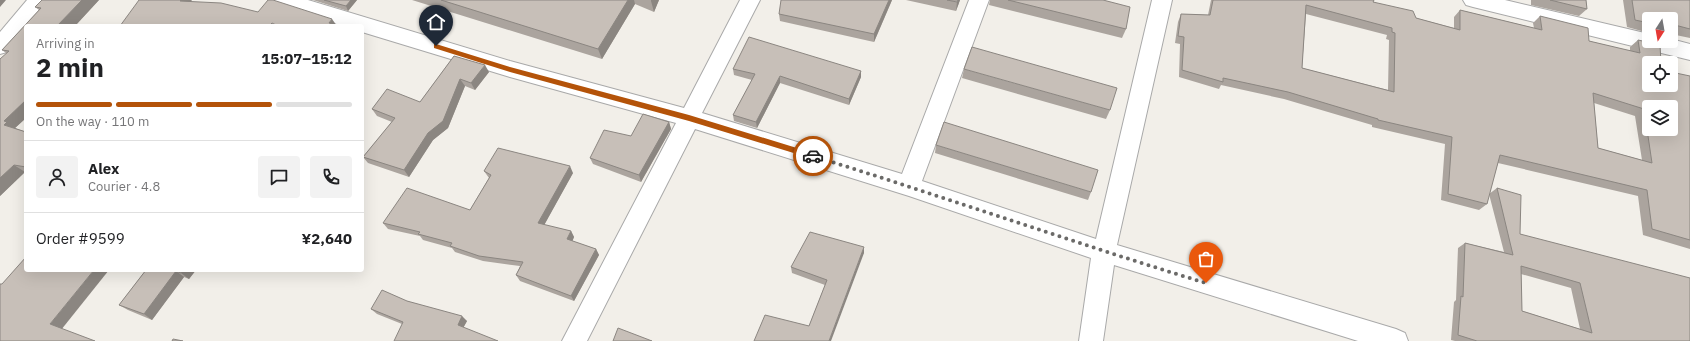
<!DOCTYPE html>
<meta charset="utf-8">
<style>
body{margin:0;font-family:"IBM Plex Sans",sans-serif;background:#f2f2f2;color:#202124;height:100vh;display:flex;flex-direction:column;font-size:15px;white-space:nowrap}
*{box-sizing:border-box;margin:0}
p{font-size:13px;color:#757577}
.icon{flex:none;width:22px;height:22px;fill:none;stroke:currentColor;stroke-width:2;stroke-linecap:round;stroke-linejoin:round}
.map{position:relative;flex:1;overflow:hidden}
.side{position:absolute;left:24px;top:24px;width:340px;height:248px;display:flex;flex-direction:column;background:#fff;border-radius:4px;box-shadow:0 4px 16px #0002}
.side>*{flex:none}
.needle{width:26px;rotate:191deg}
.controls{position:absolute;left:1642px;top:12px;display:grid;gap:8px}
.controls a{display:grid;place-items:center;width:36px;height:36px;border-radius:4px;background:#fff;box-shadow:0 4px 16px #0002;font-size:20px}
.pin{position:absolute;display:grid;place-items:center;width:34px;height:34px;color:#fff;margin:-41px -17px;border-radius:50% 50% 50% 0;rotate:-45deg;box-shadow:0 0 4px #0007}
.pin .icon{rotate:45deg}
.courier{position:absolute;display:grid;place-items:center;width:40px;height:40px;margin:-20px;border:3px solid #b45309;border-radius:50%;background:#fff;color:#222;box-shadow:0 1px 5px #0007}
.headline em{font-style:normal;font-weight:700}
.headline div{display:flex;flex-direction:column-reverse}
.headline{display:flex;align-items:center;justify-content:space-between;height:68px;padding:0 12px}
h1{font-size:26px;font-weight:700;line-height:30px}
.bar{display:grid;grid-template-columns:repeat(4,1fr);gap:6px 4px;align-content:center;height:48px;padding:0 12px}
.bar i{height:5px;border-radius:3px;background:#e0e0e0}
.bar .active{background:#b45309}
.bar p{grid-column:span 4}
.line{display:flex;align-items:center;gap:10px;padding:0 12px;border-top:1px solid #e0e0e0}
.line div{flex:1}
.round{display:grid;place-items:center;flex:none;width:42px;height:42px;border-radius:4px;background:#f2f2f2}
.map>svg:first-child{display:block}
</style>
<div class="map">
<svg width="1690" height="341" viewBox="0 0 1690 341">
<rect width="100%" height="100%" fill="#f2efe9"/>
<g fill="none" stroke-linecap="round" stroke-linejoin="round">
<defs>
<g id="minor">
<path d="M27 0H48L7 52 0 54V32Z"/>
<path d="M273 0H308L510 61 684 108 740 0H760L702 113 902 174 969 0H989L922 181 1096 239 1152 0H1172L1117 245 1396 329 1405 333 1408 341H1358L1114 265 1103 341H1079L1091 258 909 196 695 129 587 341H562L676 123 510 77 362 32V26H343L276 5Z"/>
<path d="M1463 0H1505L1649 34V41H1671V39L1690 44V60L1473 7 1466 5Z"/>
</g>
</defs>
<use href="#minor" stroke="#a9a9a9" stroke-width="2"/>
<use href="#minor" fill="#fff" fill-rule="evenodd"/>
</g>
<g fill="#aba49e" fill-rule="evenodd">
<path d="M42 0H99L75 26H26V118L15 128 26 132V172H25L0 196 6 53 2 50 39 10 35 7Z"/>
<path d="M313 0H357L348 11Z"/>
<path d="M412 0H659L654 12 635 4 602 59Z"/>
<path d="M892 0 874 42 780 21 779 14Z"/>
<path d="M906 0H960L956 11Z"/>
<path d="M990 0H1103L1126 29 1122 38 989 5Z"/>
<path d="M1211 0H1374L1373 2 1416 18 1454 28V17L1460 10 1534 28 1533 23 1540 16 1589 41 1630 51V47L1638 40 1649 85 1690 76V249L1643 235 1638 196 1498 163 1489 194 1497 188 1520 234 1690 341H1455L1451 340 1454 302 1456 300 1458 248 1465 243 1504 252 1489 194 1487 204 1479 210 1441 200 1445 144 1372 127V125L1284 99 1221 85 1219 89 1179 77 1180 44 1175 43 1178 22 1181 14 1208 15ZM1306 14 1387 35 1386 39 1389 40 1388 90 1302 68ZM1594 103 1635 116 1642 160 1598 148ZM1521 274 1571 288 1580 329 1522 311Z"/>
<path d="M1531 0H1586L1587 9 1579 16 1531 5Z"/>
<path d="M1623 0H1690V38L1671 34V19H1649V33L1627 27Z"/>
<path d="M454 56 489 72 475 90 465 86 448 128 433 140 409 177 368 163 363 157 392 122 377 116 372 109 420 102Z"/>
<path d="M733 69 861 71V77L849 105 780 83 757 128 734 121 733 115 752 80 734 75Z"/>
<path d="M964 69 1110 110 1106 119 962 78Z"/>
<path d="M669 122 671 129 641 182 593 164 590 158 631 136Z"/>
<path d="M936 145 1091 192 1088 200 935 153Z"/>
<path d="M484 171 573 173 544 225 571 231 574 237 572 241 596 249 599 255 574 301 520 281 516 275 520 266 483 261 455 252 452 248 423 240 420 236 388 229 383 223 470 210 489 178Z"/>
<path d="M864 253 809 326 825 285 792 273 791 267Z"/>
<path d="M146 270H196L189 279 184 277 152 320 128 310 119 305Z"/>
<path d="M407 301 467 321 463 328 402 324 377 314 371 309Z"/>
</g>
<g fill="#8b8681">
<path d="M0 0H6L0 7Z"/>
<path d="M82 0H99L75 26H57Z"/>
<path d="M181 0H192L186 8 180 1Z"/>
<path d="M351 0H357L348 11 346 6Z"/>
<path d="M628 0H634L635 4 602 59 598 49Z"/>
<path d="M651 0H659L654 12 651 1Z"/>
<path d="M889 0H892L874 42V34Z"/>
<path d="M958 0H960L956 11 957 2Z"/>
<path d="M332 19 337 26 329 23Z"/>
<path d="M272 23 274 26H269Z"/>
<path d="M485 65 489 72 475 90 471 83Z"/>
<path d="M861 71V77L849 105V99Z"/>
<path d="M780 76V83L757 128 756 122Z"/>
<path d="M460 79 465 86 448 128 433 140 409 177 404 170Z"/>
<path d="M26 100V118L15 128 18 130 4 125V121Z"/>
<path d="M669 122 671 129 641 182 639 175Z"/>
<path d="M14 165 25 172 0 196V178Z"/>
<path d="M570 166 573 173 542 229 538 223Z"/>
<path d="M571 231 574 237 571 245 567 239Z"/>
<path d="M864 247V253L831 341H829Z"/>
<path d="M596 249 599 255 574 301 571 296Z"/>
<path d="M94 270H109L61 330 50 324Z"/>
<path d="M183 270H196L189 279 181 273Z"/>
<path d="M176 271 184 277 152 320 144 314Z"/>
<path d="M462 316 467 321 462 330 458 325Z"/>
</g>
<g fill="#c7bfb8" stroke="#8b8681" fill-rule="evenodd">
<path d="M42 0H82L57 26H26V100L4 121 7 122 4 125 26 132V167L14 165 0 178V59L9 51 2 50 41 8 35 7Z"/>
<path d="M139 0H181L180 1 221 3 258 12 268 0H273L332 19 329 23 340 26H278L272 23 269 26H120Z"/>
<path d="M324 0H351L346 6Z"/>
<path d="M441 0H628L598 49Z"/>
<path d="M781 0H889L874 34 779 14Z"/>
<path d="M947 0H958L957 2Z"/>
<path d="M1008 0H1103L1130 7 1126 29Z"/>
<path d="M1213 0H1374L1373 2 1413 11 1416 18 1460 30V10L1542 30 1540 16 1588 28 1589 41 1640 53 1638 40 1660 45 1661 63H1649V85H1671V72L1690 76V240L1652 229 1647 190 1500 155 1487 204 1448 194 1452 137 1378 120V119L1288 92 1223 78V82L1182 70 1184 37 1178 36 1181 14 1210 15ZM1306 5 1392 28V32L1395 33 1394 92 1302 68ZM1593 93 1644 109 1652 163 1598 148ZM1649 107H1671V129H1649Z"/>
<path d="M1550 0H1586L1587 9Z"/>
<path d="M1632 0H1690V29L1671 24V19H1649V23L1635 20Z"/>
<path d="M749 37 861 71 849 99 780 76 756 122 733 115 755 74 733 69Z"/>
<path d="M972 47 1117 88 1110 110 964 69Z"/>
<path d="M454 56 485 65 471 83 460 79 443 121 428 133 404 170 363 157 395 118 372 109 387 89 420 102Z"/>
<path d="M643 114 669 122 639 175 590 158 604 130 631 136Z"/>
<path d="M944 122 1098 170 1091 192 936 145Z"/>
<path d="M498 148 570 166 538 223 571 231 567 239 596 249 571 296 516 275 523 262 479 256 450 246 452 243 418 234 420 232 383 223 407 188 470 210 491 175 484 171Z"/>
<path d="M1497 188 1521 195 1520 234 1690 278V341H1477L1458 335 1461 296 1463 297 1465 243 1513 255ZM1521 266 1580 283 1592 333 1522 311Z"/>
<path d="M810 232 864 247 829 341H754L765 315 809 326 827 280 791 267Z"/>
<path d="M26 257V270H94L50 324 95 341H0V284H2Z"/>
<path d="M146 270H183L181 273 176 271 144 314 119 305Z"/>
<path d="M382 290 407 301 462 316 458 325 498 341H394L403 322 371 309Z"/>
<path d="M618 328 652 341H613Z"/>
<path d="M173 339 183 341H172Z"/>
</g>
<path fill="#b45309" d="M434 44H436L510 67 689 115 813 153 816 156 813 159 689 121 510 72 434 48Z"/>
<g fill="none" stroke-linecap="round" stroke-linejoin="round">
<path stroke="#6b6a68" stroke-width="4" stroke-dasharray="0 7.2" d="M813 156C945 197 1074 243 1206 283"/>
</g>
</svg>
<div class="controls">
<a><svg class="needle" viewBox="-14 -14 28 28"><path d="M0-13l5 13h-10z" fill="#e53935"/><path d="M0 13l5-13h-10z" fill="#757577"/></svg></a>
<a><svg class="icon" aria-label="locate" viewBox="0 0 24 24"><circle cx="12" cy="12" r="6"/><path d="M12 2v4M12 18v4M2 12h4M18 12h4"/></svg></a>
<a><svg class="icon" aria-label="layers" viewBox="0 0 24 24"><path d="M12 4l9 5-9 5-9-5zM3 14l9 5 9-5"/></svg></a>
</div>
<div class="pin" style="left:1206px;top:283px;background:#ea580c"><svg class="icon" aria-label="bag" viewBox="0 0 24 24"><path d="M5 8h14l-1 12H6zM9 8a3 3 0 0 1 6 0"/></svg></div>
<div class="pin" style="left:436px;top:46px;background:#1f2937"><svg class="icon" aria-label="home" viewBox="0 0 24 24"><path d="M3 11l9-7 9 7M6 9v11h12V9"/></svg></div>
<div class="courier" style="left:813px;top:156px"><svg class="icon" aria-label="car" viewBox="0 0 24 24"><path d="M5 17H2v-5l4-1 3-4h7l3 4 3 1v5h-3M9 17h6M6 11h13"/><circle cx="7" cy="17" r="2"/><circle cx="17" cy="17" r="2"/></svg></div>
<section class="side">
<div class="headline"><div><h1>2 min</h1><p>Arriving in</p></div><em>15:07–15:12</em></div>
<div class="bar"><i class="active"></i><i class="active"></i><i class="active"></i><i></i><p>On the way · 110 m</p></div>
<div class="line" style="height:72px"><a class="round"><svg class="icon" aria-label="person" viewBox="0 0 24 24"><circle cx="12" cy="8" r="4"/><path d="M4 21q1-7 8-7t8 7"/></svg></a><div><b>Alex</b><p>Courier · 4.8</p></div><a class="round"><svg class="icon" aria-label="chat" viewBox="0 0 24 24"><path d="M4 5h16v11H9l-5 4z"/></svg></a><a class="round"><svg class="icon" aria-label="phone" viewBox="0 0 24 24"><path d="M5 4h4l2 5-3 2q2 4 5 5l2-3 5 2v4C11 20 4 13 5 4z"/></svg></a></div>
<div class="line" style="height:52px"><div>Order #9599</div><b>¥2,640</b></div>
</section>
</div>
